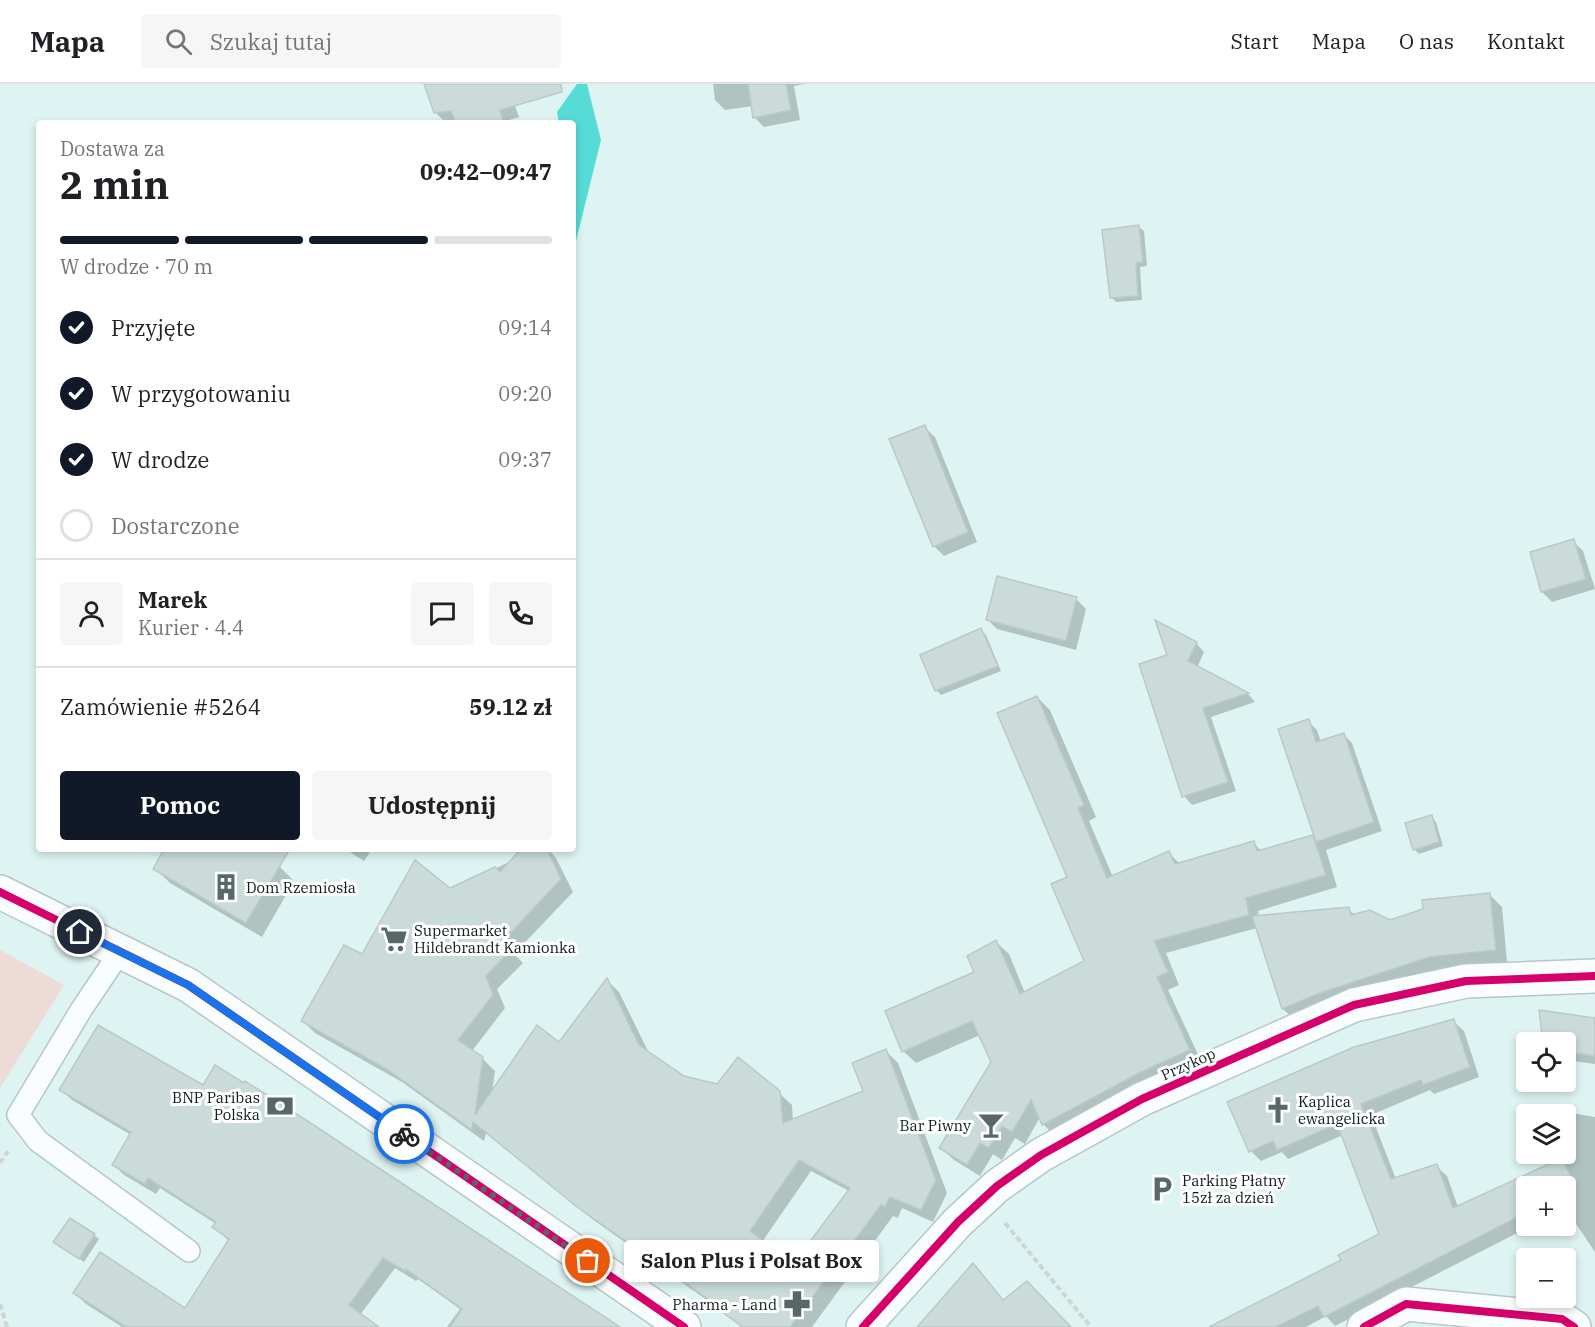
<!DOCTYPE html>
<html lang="pl">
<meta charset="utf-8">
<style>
body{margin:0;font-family:"IBM Plex Serif",serif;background:#f6f6f6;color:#202124;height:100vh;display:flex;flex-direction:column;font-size:22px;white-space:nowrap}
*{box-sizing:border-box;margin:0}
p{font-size:20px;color:#757577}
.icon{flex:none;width:33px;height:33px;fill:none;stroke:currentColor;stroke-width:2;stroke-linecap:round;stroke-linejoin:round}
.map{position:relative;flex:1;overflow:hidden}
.details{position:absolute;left:36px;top:36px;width:540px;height:732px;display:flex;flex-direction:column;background:#fff;border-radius:6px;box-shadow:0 3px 9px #0003}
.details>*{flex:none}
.fabs{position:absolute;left:1516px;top:948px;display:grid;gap:12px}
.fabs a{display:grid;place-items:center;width:60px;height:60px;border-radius:6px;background:#fff;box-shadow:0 3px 9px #0003;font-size:30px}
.pin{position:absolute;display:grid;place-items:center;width:51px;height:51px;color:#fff;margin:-26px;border:3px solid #fff;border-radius:50%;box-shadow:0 2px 6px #0007}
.courier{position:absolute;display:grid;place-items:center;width:60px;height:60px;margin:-30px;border:4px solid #1a73e8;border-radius:50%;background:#fff;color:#222;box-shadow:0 2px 8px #0007}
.bubble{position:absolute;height:42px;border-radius:6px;background:#fff;box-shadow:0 3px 9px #0003;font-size:20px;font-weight:800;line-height:42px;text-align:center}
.headline em{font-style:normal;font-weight:800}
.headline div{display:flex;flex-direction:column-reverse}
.headline{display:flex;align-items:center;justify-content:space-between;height:102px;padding:0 24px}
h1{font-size:39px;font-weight:800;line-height:45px}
.bar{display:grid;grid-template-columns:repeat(4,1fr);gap:9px 6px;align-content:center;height:72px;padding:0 24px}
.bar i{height:8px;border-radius:4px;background:#e0e0e0}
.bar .selected{background:#111827}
.bar p{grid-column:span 4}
.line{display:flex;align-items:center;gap:15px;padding:0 24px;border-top:2px solid #e0e0e0}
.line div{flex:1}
.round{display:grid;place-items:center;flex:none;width:63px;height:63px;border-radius:6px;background:#f6f6f6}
ol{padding:0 24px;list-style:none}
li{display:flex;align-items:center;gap:18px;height:66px}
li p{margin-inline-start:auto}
li .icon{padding:6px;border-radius:50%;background:#111827;color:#fff;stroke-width:4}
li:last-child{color:#757577}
li i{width:33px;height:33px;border:3px solid #e0e0e0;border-radius:50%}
.primary-button{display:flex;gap:12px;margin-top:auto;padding:12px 24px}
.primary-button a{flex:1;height:69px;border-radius:6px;background:#111827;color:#fff;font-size:24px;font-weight:800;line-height:69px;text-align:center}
.primary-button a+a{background:#f6f6f6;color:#202124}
header{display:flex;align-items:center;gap:36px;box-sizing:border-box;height:84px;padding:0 30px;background:#fff;border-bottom:2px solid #e0e0e0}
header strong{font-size:28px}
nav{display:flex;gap:33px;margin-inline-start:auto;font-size:21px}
.search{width:420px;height:54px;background:#f6f6f6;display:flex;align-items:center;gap:15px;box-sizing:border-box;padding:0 21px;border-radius:6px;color:#757577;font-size:22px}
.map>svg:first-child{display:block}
</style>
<header>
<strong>Mapa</strong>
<div class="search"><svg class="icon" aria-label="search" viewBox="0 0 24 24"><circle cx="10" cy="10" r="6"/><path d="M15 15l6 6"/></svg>Szukaj tutaj</div>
<nav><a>Start</a><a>Mapa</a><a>O nas</a><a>Kontakt</a></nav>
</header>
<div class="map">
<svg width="1595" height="1243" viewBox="0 0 1595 1243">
<rect width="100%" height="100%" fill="#def4f2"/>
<path fill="#ecdbd6" d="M0 866 64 901 0 1004Z"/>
<path fill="#56dbd7" d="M577 0H587L601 56 573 169V39H559L557 28Z"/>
<g fill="#0003" fill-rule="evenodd">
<path d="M436 0H507L519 33 509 36 510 39 445 38 435 28Z"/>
<path d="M713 0H805L794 2 800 36 764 43 754 33 753 22 725 26 715 16Z"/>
<path d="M1139 143 1144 147 1147 182 1140 183 1142 216 1116 218 1111 213Z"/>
<path d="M924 343 935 353 977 458 944 472 934 462Z"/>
<path d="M1573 457 1583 467 1595 505 1552 518 1542 508 1532 469Z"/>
<path d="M1076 515 1086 525 1076 566 997 545 987 535Z"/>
<path d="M981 546 986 551 1001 587 941 611 936 606Z"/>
<path d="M1196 559 1204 568 1197 584 1248 610 1255 618 1211 633 1236 707 1192 721 1184 712 1169 572Z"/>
<path d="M1037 613 1050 626 1096 733 1089 737 1113 793 1169 769 1180 780 1254 759 1262 768 1313 752 1317 756 1308 637 1317 646 1321 658 1344 651 1352 659 1382 747 1326 766 1337 803 1258 827 1259 833 1348 825 1355 831 1390 837 1490 811 1502 823 1507 878 1441 884 1332 921 1295 936 1283 925 1257 844 1166 869 1179 901 1168 906 1202 979 1055 1052 1043 1040 1040 1033 1025 1060 1015 1054 1002 1076 993 1070 980 1092 954 1076 941 1064 992 978 980 951 916 979 903 967 976 888 996 858 1009 870 1025 909 1086 877 1069 794Z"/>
<path d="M1431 733 1436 738 1443 762 1419 770 1414 765Z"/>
<path d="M166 765H251L279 782 294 797 262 853 170 799 155 784Z"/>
<path d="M345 765H372L364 777Z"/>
<path d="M536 765H548L556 774 573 808 514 870 523 879 497 905 505 924 472 967 482 974 495 987 492 1009 560 960 607 896 619 908 649 969 683 993 718 1002 779 1009 792 1021 793 1037 865 1008 885 966 898 979 947 1109 933 1138 902 1124 898 1134 893 1132 812 1243H741L711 1219 592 1135 486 1049 484 1057 402 998 315 949 303 937 362 872 450 806ZM811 1087 849 1107 794 1181 762 1158Z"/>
<path d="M1541 928 1595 935V980L1566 976V958H1545Z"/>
<path d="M1453 937 1464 947 1479 993 1434 1010 1430 1006 1371 1031 1396 1095 1436 1082 1447 1092 1458 1123 1565 1074 1566 1030H1556L1554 1026 1595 1033V1168L1566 1125V1102H1527V1142H1531L1335 1242 1326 1232 1306 1243H1212L1343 1177 1381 1151 1343 1051 1288 1075 1282 1068 1261 1077 1251 1067Z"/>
<path d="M61 1005 618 1243H447L460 1225 418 1195 416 1197 395 1184 360 1231 377 1243H122L86 1220 75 1209 186 1226 229 1157 214 1143 216 1140 160 1104 156 1110 124 1091 113 1080 131 1051 72 1016Z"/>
<path d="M94 1151 99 1155 84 1178 55 1158Z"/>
</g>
<g fill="#cadbda" stroke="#b9cac8" stroke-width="1.5" fill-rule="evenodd">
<path d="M424 0H561L562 8 500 26 504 39H456L451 27 434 29Z"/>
<path d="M748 0H786L791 26 753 34Z"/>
<path d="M1139 141 1143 178 1136 179 1138 212 1110 214 1102 146Z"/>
<path d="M925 341 968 448 933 463 889 355Z"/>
<path d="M1574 455 1586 495 1541 508 1530 468Z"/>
<path d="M997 492 1077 513 1066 557 986 536Z"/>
<path d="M1155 536 1197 558 1188 577 1249 609 1203 624 1228 698 1182 713 1139 580 1167 571Z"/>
<path d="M981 544 998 582 935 607 920 571Z"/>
<path d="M1037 612 1084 721 1078 724 1107 794 1169 767 1175 780 1254 757 1257 767 1313 751 1326 791 1246 814 1249 831 1154 857 1168 888 1157 893 1190 966 1141 988 1042 1041 1031 1016 1012 1048 1002 1042 989 1064 980 1059 967 1081 939 1064 991 978 972 937 902 968 885 927 974 888 967 872 996 856 1020 910 1084 877 1051 800 1067 793 997 629Z"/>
<path d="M1309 635 1316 658 1344 649 1374 738 1316 758 1278 645Z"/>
<path d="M1432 731 1439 758 1413 766 1405 739Z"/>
<path d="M164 765H290L246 839 153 785Z"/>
<path d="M521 765H547L561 795 503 857 511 866 486 892 493 911 458 956 483 973 475 1031 537 941 559 958 607 894 639 961 684 992 717 1000 738 973 780 1007 783 1039 863 1007 852 979 886 965 936 1096 921 1126 890 1113 885 1123 881 1121 790 1243H743L707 1217 708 1215 577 1123 473 1038 472 1046 388 986 301 937 344 861 362 870 415 776 450 804 495 783 500 788ZM799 1076 850 1104 794 1179 750 1147Z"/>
<path d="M1490 809 1496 866 1429 873 1320 909 1282 925 1252 832 1349 823 1351 831 1370 826 1390 836 1423 825 1422 816Z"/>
<path d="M1539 926 1595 934V972L1566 968V958H1543Z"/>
<path d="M1454 935 1470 983 1423 1001 1421 996 1361 1020 1391 1095 1437 1080 1453 1124 1562 1074 1576 1104 1566 1109V1102H1527V1128L1324 1233 1318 1222 1276 1243H1209L1341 1176 1338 1171 1379 1150 1337 1040 1277 1066 1273 1057 1249 1068 1227 1018 1354 963Z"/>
<path d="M98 941 203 1001 215 981 244 999 245 997 309 1038 620 1243H450L462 1225 406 1185 405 1187 383 1174 349 1221 379 1243H126L73 1209 100 1168 185 1224 229 1155 212 1143 216 1138 148 1094 145 1100 112 1081 131 1048 59 1006Z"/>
<path d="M70 1134 95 1150 79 1175 53 1158Z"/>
<path d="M973 1179 1003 1216 1027 1197 1071 1243H917Z"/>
</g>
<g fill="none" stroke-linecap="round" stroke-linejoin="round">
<defs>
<path id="lane" d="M120 868 81 926 18 1031 38 1057 189 1167"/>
<g id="street">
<path d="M0 808 188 901 684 1243"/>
<path d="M863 1243 958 1138 997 1102 1041 1071 1142 1015 1354 921 1466 897 1595 892"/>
<path d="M1364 1243 1406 1220 1562 1235 1574 1243"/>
</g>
</defs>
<use href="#lane" stroke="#b7c7c6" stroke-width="24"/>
<use href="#street" stroke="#b7c7c6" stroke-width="36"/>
<g stroke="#cfd5d5" stroke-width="4" stroke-dasharray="6 3" stroke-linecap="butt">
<path d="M0 1079 8 1067"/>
<path d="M1005 1139 1091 1243"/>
<path d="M0 1220 7 1243"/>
</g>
<use href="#lane" stroke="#fafdfd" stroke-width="21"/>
<use href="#street" stroke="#fafdfd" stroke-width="33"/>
<defs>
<g id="cycleway">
<path d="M0 808 188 901 684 1243"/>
<path d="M863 1243 958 1138 997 1102 1041 1071 1142 1015 1354 921 1466 897 1595 892"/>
<path d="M1364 1243 1406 1220 1562 1235 1574 1243"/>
</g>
</defs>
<use href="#cycleway" stroke="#fff" stroke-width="11"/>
<use href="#cycleway" stroke="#d6006c" stroke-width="8"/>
</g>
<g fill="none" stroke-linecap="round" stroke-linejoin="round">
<path stroke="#576866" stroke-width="6" stroke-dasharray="0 10.8" d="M404 1050 588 1177"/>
<path stroke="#1a73e8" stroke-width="8" d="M80 848 188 901 404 1050"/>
</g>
<defs>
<symbol id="building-bare" viewBox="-9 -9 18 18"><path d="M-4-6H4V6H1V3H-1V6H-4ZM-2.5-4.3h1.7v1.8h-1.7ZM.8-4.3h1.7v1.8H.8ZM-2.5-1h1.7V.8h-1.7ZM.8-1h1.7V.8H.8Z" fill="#576866" stroke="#fff" stroke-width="2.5" paint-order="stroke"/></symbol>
<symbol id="supermarket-bare" viewBox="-9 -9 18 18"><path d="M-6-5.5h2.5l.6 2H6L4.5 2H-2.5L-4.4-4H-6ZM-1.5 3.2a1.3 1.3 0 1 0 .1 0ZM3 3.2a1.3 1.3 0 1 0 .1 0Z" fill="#576866" stroke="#fff" stroke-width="2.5" paint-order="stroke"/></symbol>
<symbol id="bank-bare" viewBox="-9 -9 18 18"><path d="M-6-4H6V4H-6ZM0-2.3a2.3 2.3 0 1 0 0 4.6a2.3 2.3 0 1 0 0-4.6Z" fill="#576866" stroke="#fff" stroke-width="2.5" paint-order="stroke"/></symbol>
<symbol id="church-bare" viewBox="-9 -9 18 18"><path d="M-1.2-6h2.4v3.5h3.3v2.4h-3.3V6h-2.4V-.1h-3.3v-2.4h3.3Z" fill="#576866" stroke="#fff" stroke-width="2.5" paint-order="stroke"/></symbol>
<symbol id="bar-bare" viewBox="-9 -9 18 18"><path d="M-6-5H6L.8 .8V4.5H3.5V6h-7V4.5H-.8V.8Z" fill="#576866" stroke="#fff" stroke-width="2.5" paint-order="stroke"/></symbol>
<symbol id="parking-bare" viewBox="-9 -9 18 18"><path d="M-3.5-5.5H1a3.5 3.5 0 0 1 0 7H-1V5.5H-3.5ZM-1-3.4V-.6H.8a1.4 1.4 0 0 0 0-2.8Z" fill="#576866" stroke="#fff" stroke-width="2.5" paint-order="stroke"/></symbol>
<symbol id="pharmacy-bare" viewBox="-9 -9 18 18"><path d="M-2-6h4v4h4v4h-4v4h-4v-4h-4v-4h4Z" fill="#576866" stroke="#fff" stroke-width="2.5" paint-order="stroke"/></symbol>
</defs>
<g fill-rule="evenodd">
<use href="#building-bare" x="207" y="784" width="38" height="38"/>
<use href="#supermarket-bare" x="375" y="836" width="38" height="38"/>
<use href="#bank-bare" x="261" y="1003" width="38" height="38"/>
<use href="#church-bare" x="1259" y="1007" width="38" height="38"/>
<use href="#bar-bare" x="972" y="1022" width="38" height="38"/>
<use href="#parking-bare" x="1143" y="1086" width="38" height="38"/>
<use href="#pharmacy-bare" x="778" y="1201" width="38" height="38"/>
</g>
<g text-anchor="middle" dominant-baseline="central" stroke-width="6" stroke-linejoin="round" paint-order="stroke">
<g font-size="15" fill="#0e1c1b" stroke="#fff" text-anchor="start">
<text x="246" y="803">Dom Rzemiosła</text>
<text x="414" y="846">Supermarket<tspan x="414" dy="17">Hildebrandt Kamionka</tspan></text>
<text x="260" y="1013" text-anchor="end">BNP Paribas<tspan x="260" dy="17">Polska</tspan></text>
<text x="1298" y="1017">Kaplica<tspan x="1298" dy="17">ewangelicka</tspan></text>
<text x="971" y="1041" text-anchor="end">Bar Piwny</text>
<text x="1182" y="1096">Parking Płatny<tspan x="1182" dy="17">15zł za dzień</tspan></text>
<text x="777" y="1220" text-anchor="end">Pharma - Land</text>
</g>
<g font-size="15" fill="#0e1c1b" stroke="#fff">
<text transform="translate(1188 980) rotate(-24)">Przykop</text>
</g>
</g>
</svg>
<div class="fabs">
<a><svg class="icon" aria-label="locate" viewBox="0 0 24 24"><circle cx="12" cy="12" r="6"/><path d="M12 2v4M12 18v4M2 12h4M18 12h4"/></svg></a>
<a><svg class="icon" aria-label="layers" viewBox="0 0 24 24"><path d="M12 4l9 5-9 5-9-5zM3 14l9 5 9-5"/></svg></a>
<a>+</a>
<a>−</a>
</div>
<div class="pin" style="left:588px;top:1177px;background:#ea580c"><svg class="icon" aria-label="bag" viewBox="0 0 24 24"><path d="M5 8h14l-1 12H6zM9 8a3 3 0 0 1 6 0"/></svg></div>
<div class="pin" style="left:80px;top:848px;background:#1f2937"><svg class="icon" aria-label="home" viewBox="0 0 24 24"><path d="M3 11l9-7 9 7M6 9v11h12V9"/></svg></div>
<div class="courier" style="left:404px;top:1050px"><svg class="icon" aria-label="bike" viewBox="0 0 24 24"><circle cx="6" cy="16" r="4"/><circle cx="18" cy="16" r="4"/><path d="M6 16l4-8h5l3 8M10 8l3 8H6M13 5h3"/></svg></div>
<div class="bubble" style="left:624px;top:1156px;width:255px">Salon Plus i Polsat Box</div>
<section class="details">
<div class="headline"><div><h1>2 min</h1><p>Dostawa za</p></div><em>09:42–09:47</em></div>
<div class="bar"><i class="selected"></i><i class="selected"></i><i class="selected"></i><i></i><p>W drodze · 70 m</p></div>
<ol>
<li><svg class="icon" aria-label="check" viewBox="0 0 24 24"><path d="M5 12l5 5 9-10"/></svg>Przyjęte<p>09:14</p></li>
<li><svg class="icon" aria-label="check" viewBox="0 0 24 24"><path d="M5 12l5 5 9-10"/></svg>W przygotowaniu<p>09:20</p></li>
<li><svg class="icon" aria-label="check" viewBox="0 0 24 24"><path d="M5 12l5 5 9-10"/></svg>W drodze<p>09:37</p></li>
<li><i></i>Dostarczone</li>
</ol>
<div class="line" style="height:108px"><a class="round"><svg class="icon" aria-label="person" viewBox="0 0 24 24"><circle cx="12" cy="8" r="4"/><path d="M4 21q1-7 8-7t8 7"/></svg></a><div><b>Marek</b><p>Kurier · 4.4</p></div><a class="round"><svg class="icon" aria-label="chat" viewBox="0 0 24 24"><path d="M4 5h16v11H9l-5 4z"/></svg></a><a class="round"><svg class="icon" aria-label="phone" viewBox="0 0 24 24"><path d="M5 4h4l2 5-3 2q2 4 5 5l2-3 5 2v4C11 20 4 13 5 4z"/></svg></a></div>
<div class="line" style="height:78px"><div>Zamówienie #5264</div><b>59.12 zł</b></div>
<div class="primary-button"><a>Pomoc</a><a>Udostępnij</a></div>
</section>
</div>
